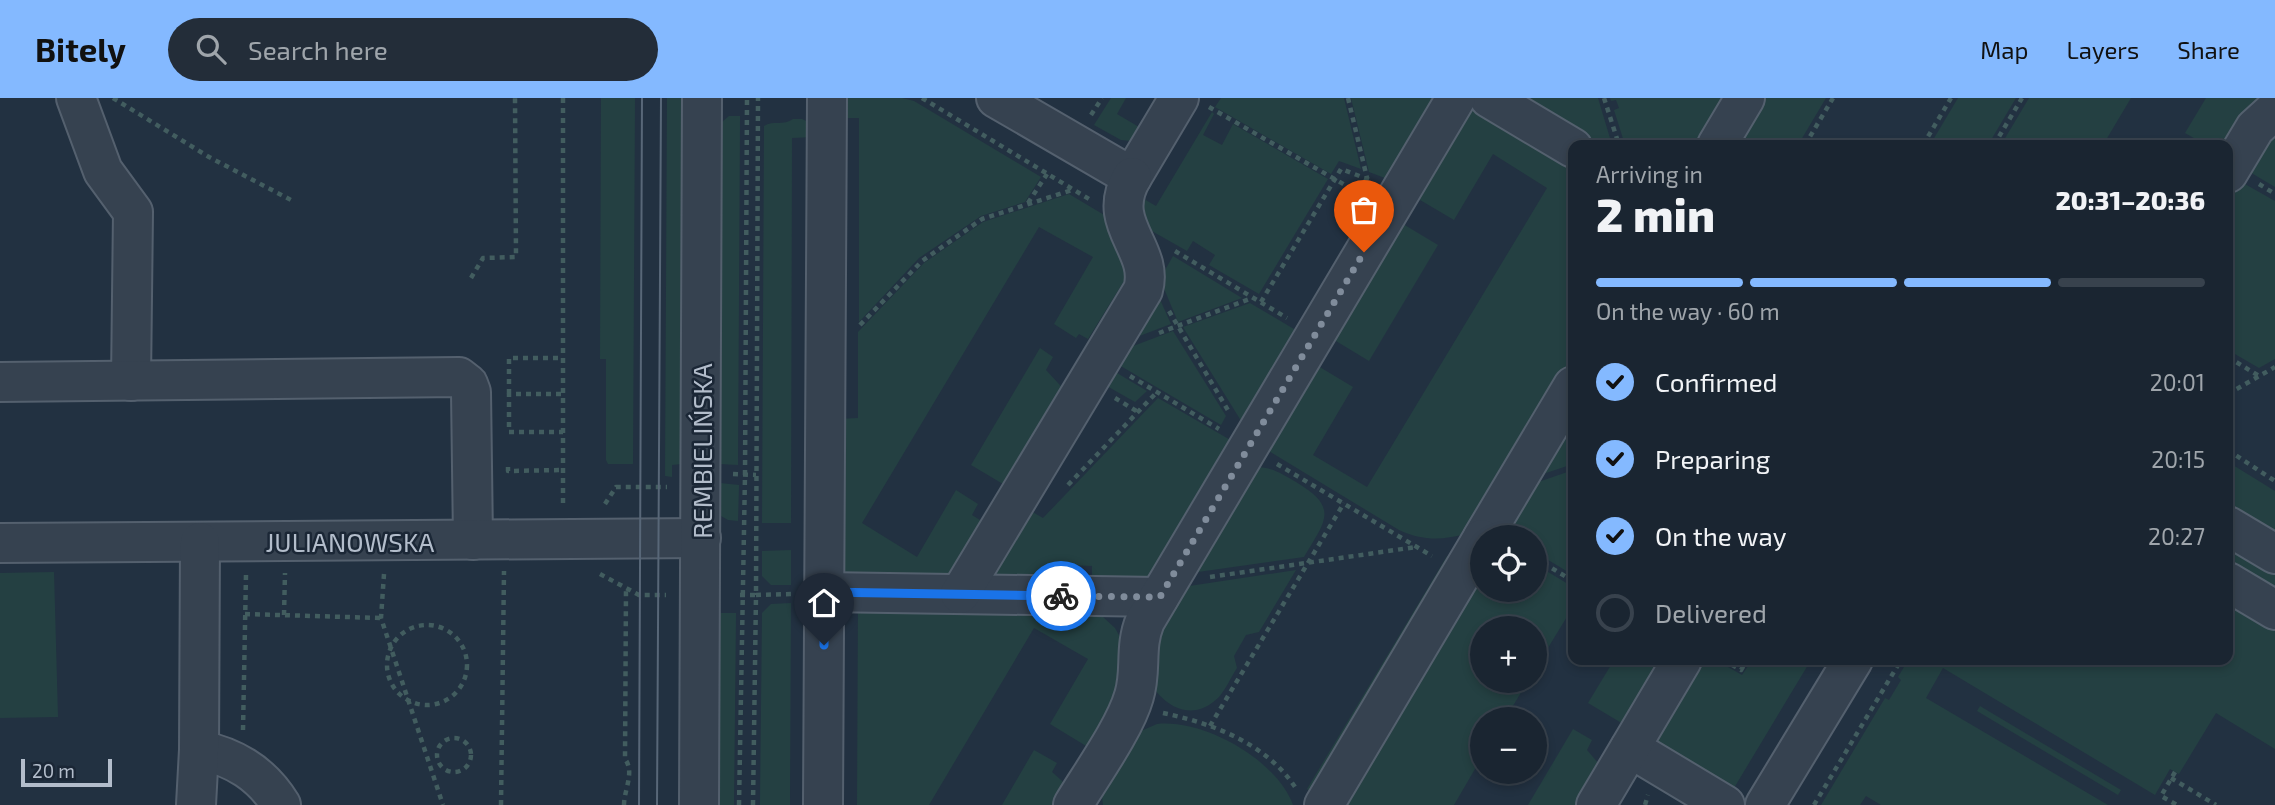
<!DOCTYPE html>
<meta charset="utf-8">
<style>
body{margin:0;font-family:"Exo 2",sans-serif;background:#232d39;color:#f1f3f6;height:100vh;display:flex;flex-direction:column;font-size:26px;white-space:nowrap}
*{box-sizing:border-box;margin:0}
p{font-size:23px;color:#9fa5ab}
.icon{flex:none;width:38px;height:38px;fill:none;stroke:currentColor;stroke-width:2;stroke-linecap:round;stroke-linejoin:round}
.map{position:relative;flex:1;overflow:hidden}
.side{position:absolute;left:1568px;top:42px;width:665px;height:525px;display:flex;flex-direction:column;background:#1a2531;border-radius:14px;box-shadow:0 4px 10px #0003,0 0 0 2px #38424d}
.side>*{flex:none}
.fabs{position:absolute;left:1470px;top:427px;display:grid;gap:14px}
.fabs a{display:grid;place-items:center;width:77px;height:77px;border-radius:50%;background:#1a2531;box-shadow:0 4px 10px #0003,0 0 0 2px #38424d;font-size:35px}
.scale{position:absolute;left:21px;bottom:18px;width:91px;box-sizing:border-box;padding-left:7px;border:4px solid #b3bdcb;border-top:0;font-size:19px;line-height:24px;white-space:nowrap;color:#b3bdcb;-webkit-text-stroke:5px #1b2736;paint-order:stroke}
.pin{position:absolute;display:grid;place-items:center;width:60px;height:60px;color:#fff;margin:-72px -30px;border-radius:50% 50% 50% 0;rotate:-45deg;box-shadow:0 0 7px #0007}
.pin .icon{rotate:45deg}
.courier{position:absolute;display:grid;place-items:center;width:70px;height:70px;margin:-35px;border:5px solid #1a73e8;border-radius:50%;background:#fff;color:#222;box-shadow:0 2px 9px #0007}
.headline em{font-style:normal;font-weight:800}
.headline div{display:flex;flex-direction:column-reverse}
.headline{display:flex;align-items:center;justify-content:space-between;height:119px;padding:0 28px}
h1{font-size:46px;font-weight:800;line-height:52px}
.bar{display:grid;grid-template-columns:repeat(4,1fr);gap:10px 7px;align-content:center;height:84px;padding:0 28px}
.bar i{height:9px;border-radius:5px;background:#38424d}
.bar .active{background:#84b9ff}
.bar p{grid-column:span 4}
ol{padding:0 28px;list-style:none}
li{display:flex;align-items:center;gap:21px;height:77px}
li p{margin-inline-start:auto}
li .icon{padding:7px;border-radius:50%;background:#84b9ff;color:#111;stroke-width:4}
li:last-child{color:#9fa5ab}
li i{width:38px;height:38px;border:4px solid #38424d;border-radius:50%}
header{display:flex;align-items:center;gap:42px;box-sizing:border-box;height:98px;padding:0 35px;background:#84b9ff;color:#111}
header strong{font-size:33px}
nav{display:flex;gap:38px;margin-inline-start:auto;font-size:24px}
.search{width:490px;height:63px;background:#232d39;display:flex;align-items:center;gap:18px;box-sizing:border-box;padding:0 24px;border-radius:38px;color:#9fa5ab;font-size:26px}
.map>svg:first-child{display:block}
</style>
<header>
<strong>Bitely</strong>
<div class="search"><svg class="icon" aria-label="search" viewBox="0 0 24 24"><circle cx="10" cy="10" r="6"/><path d="M15 15l6 6"/></svg>Search here</div>
<nav><a>Map</a><a>Layers</a><a>Share</a></nav>
</header>
<div class="map">
<svg width="2275" height="707" viewBox="0 0 2275 707">
<rect width="100%" height="100%" fill="#223141"/>
<g fill="#244042">
<path d="M601 0H635L633 366H608L606 362V261H600Z"/>
<path d="M667 0H683L681 366 672 367V379L665 378Z"/>
<path d="M841 0H902L914 3 1041 79 1025 104 981 118 919 160 859 224V20H839Z"/>
<path d="M1111 0H1126L1117 16 1144 32 1131 43 1121 42 1094 27Z"/>
<path d="M1221 0H1344L1361 71 1339 63 1331 76 1215 9Z"/>
<path d="M1351 0H1445L1395 84 1369 74Z"/>
<path d="M1506 0H1598L1612 47H1586Z"/>
<path d="M1610 0H1734L1706 47H1625L1614 12 1619 10 1616 2 1611 3Z"/>
<path d="M1756 0H1826L1798 47H1740L1731 42Z"/>
<path d="M1958 0H2016L1988 47H1930Z"/>
<path d="M2029 0H2131L2103 47H2001Z"/>
<path d="M2206 0H2261L2228 47H2206L2185 35Z"/>
<path d="M1466 2 1573 61V271L1464 436C1442 443 1420 442 1399 432L1267 352 1313 265 1353 289 1313 357 1367 389 1547 90 1493 56 1454 122 1415 99Z"/>
<path d="M1212 14 1214 16 1203 37 1222 47 1233 26 1328 81 1259 196 1209 167 1215 157 1193 143 1187 153 1143 128 1137 97 1156 108Z"/>
<path d="M729 18H740L738 367 720 366 722 24Z"/>
<path d="M793 21H802L810 25 813 39 792 40 791 425H762L764 28C773 22 784 28 793 21Z"/>
<path d="M2275 26V89L2243 70Z"/>
<path d="M2236 81 2275 103V261L2259 270 2228 252V95Z"/>
<path d="M1069 96 1116 124 1134 167 1088 241 1079 236 1076 240 1054 226 1093 159 1039 129 862 425 917 459 956 392 978 406 972 417 991 429 956 487 837 486 838 321 858 320V234L924 165 983 124Z"/>
<path d="M1398 123 1438 147 1369 263 1331 240Z"/>
<path d="M1173 158 1242 200 1178 224 1160 181Z"/>
<path d="M1158 197 1171 226 1121 245Z"/>
<path d="M1250 205 1304 237 1243 326 1183 229Z"/>
<path d="M1173 233 1226 318 1221 327 1119 267 1120 253Z"/>
<path d="M1040 250 1053 259 1046 272 1070 298 1013 392 971 367Z"/>
<path d="M1107 269 1147 293 1135 304 1098 283Z"/>
<path d="M1158 300 1239 347 1159 478 1092 488V468L1068 467 1066 488 974 487 1022 408 1043 420Z"/>
<path d="M1573 306V366L1528 381Z"/>
<path d="M2228 364 2275 393V445L2228 417Z"/>
<path d="M1256 369C1272 369 1282 376 1296 384 1340 410 1325 423 1304 459L1184 476Z"/>
<path d="M1573 372V477L1535 454V439H1511L1498 432 1524 389Z"/>
<path d="M720 385 739 387 738 423 728 422 721 418Z"/>
<path d="M2228 439 2275 467V651L2216 615 2179 676 2170 671 2155 697 1943 570 1926 600 2108 707H1881L1866 698 1860 707H1821L1885 600 1889 602 1901 582 1898 579 1908 562H2228Z"/>
<path d="M791 452V487H771L762 478V453Z"/>
<path d="M1447 458 1458 465 1319 699 1307 691Z"/>
<path d="M1482 458V492H1535V466L1573 489V509L1535 571V530H1482V583H1528L1505 621H1482V659L1454 707H1334Z"/>
<path d="M1296 472 1259 534 1246 537 1234 558 1237 570C1231 579 1226 591 1219 599 1191 627 1161 607 1147 579L1176 490Z"/>
<path d="M54 474 58 619 0 620V475Z"/>
<path d="M858 504 1088 512 1103 519 1115 530 1121 541 1128 568 1091 651 1050 626 1088 561 1034 530 929 707H857Z"/>
<path d="M791 505 790 707H760L762 515 771 506Z"/>
<path d="M720 515H736L734 707H719Z"/>
<path d="M1614 562H1670L1630 630 1588 605Z"/>
<path d="M1693 562H1716L1742 577 1752 562H1811L1728 700 1642 648Z"/>
<path d="M1980 608 2121 692 2118 697 1977 613Z"/>
<path d="M1157 626C1204 621 1277 662 1293 707H1103L1100 683 1134 636Z"/>
<path d="M1573 631 1592 642 1587 652 1605 673 1585 707H1528Z"/>
<path d="M1034 652 1057 665 1052 674 1070 690 1060 707H1002Z"/>
</g>
<g fill="none" stroke-linecap="round" stroke-linejoin="round">
<defs>
<g id="minor">
<path d="M76 0 103 73 133 114 131 283"/>
<path d="M996 0 1132 79 1179 0"/>
<path d="M1489 0 1573 50"/>
<path d="M1717 47 1745 0"/>
<path d="M2228 75 2255 30 2275 12"/>
<path d="M0 284 459 279 468 286 471 294 473 442"/>
<path d="M2228 428 2275 456"/>
<path d="M1483 439 1573 288"/>
<path d="M0 445 701 440"/>
<path d="M2228 484 2275 512"/>
<path d="M824 494 1159 499"/>
<path d="M960 496 1143 192C1155 150 1104 127 1132 79"/>
<path d="M1630 650 1725 707"/>
<path d="M199 652C235 659 262 676 281 707"/>
<path d="M196 707 199 652 200 444"/>
<path d="M699 707 702 0"/>
<path d="M823 707 827 0"/>
<path d="M1073 707C1091 677 1125 630 1134 598 1142 572 1134 550 1145 523L1456 0"/>
<path d="M1324 707 1482 441"/>
<path d="M1596 707 1682 562"/>
<path d="M1765 707 1853 562"/>
</g>
</defs>
<use href="#minor" stroke="#54606e" stroke-width="42"/>
<g stroke="#425d5f" stroke-width="4.5" stroke-dasharray="5 5" stroke-linecap="butt">
<path d="M113 0 209 59 291 102"/>
<path d="M563 0V408"/>
<path d="M922 0 1089 101"/>
<path d="M1348 0 1367 80"/>
<path d="M1604 0 1619 47"/>
<path d="M1209 9 1359 95"/>
<path d="M1091 17 1102 0"/>
<path d="M1805 47 1833 0"/>
<path d="M1923 47 1951 0"/>
<path d="M1994 47 2022 0"/>
<path d="M2259 86 2275 96"/>
<path d="M1028 105 1047 76"/>
<path d="M1175 153 1287 220"/>
<path d="M471 180 483 160 516 159 515 0"/>
<path d="M1261 204 1341 71 1370 82"/>
<path d="M1169 213 1229 314"/>
<path d="M860 227 922 163 982 121 1072 92"/>
<path d="M1159 235 1252 200"/>
<path d="M2228 259 2259 278"/>
<path d="M1130 278 1219 331"/>
<path d="M509 296V260H563"/>
<path d="M2228 296 2275 269"/>
<path d="M1115 300 1138 314"/>
<path d="M509 329V296H563"/>
<path d="M509 334H563"/>
<path d="M2228 352 2275 383"/>
<path d="M1277 366 1432 458"/>
<path d="M508 369V373L563 372"/>
<path d="M733 376 756 377"/>
<path d="M1068 387 1157 294"/>
<path d="M605 406 616 389H667"/>
<path d="M1535 460 1573 483"/>
<path d="M384 476 381 520 443 707"/>
<path d="M600 476 639 497H666"/>
<path d="M1210 479 1416 449"/>
<path d="M740 497H756L758 0"/>
<path d="M245 516 381 520"/>
<path d="M284 517 285 475"/>
<circle cx="427" cy="567" r="40"/>
<path d="M1723 562 1741 572 1747 562"/>
<path d="M1163 615C1211 625 1266 645 1295 689"/>
<path d="M1210 628 1344 405"/>
<path d="M243 632 246 476"/>
<circle cx="454" cy="657" r="17"/>
<path d="M2175 674 2161 698 2177 707"/>
<path d="M2171 680 2216 707"/>
<path d="M501 707 504 473"/>
<path d="M624 707C624 692 635 674 625 661L626 490"/>
<path d="M739 707 745 377 747 0"/>
<path d="M753 707 756 497 791 496"/>
<path d="M1645 707 1648 697"/>
<path d="M1814 707 1901 562"/>
</g>
<use href="#minor" stroke="#364250" stroke-width="38"/>
<g stroke="#586778" stroke-width="2">
<path d="M639 707 642 0"/>
<path d="M657 707 661 0"/>
</g>
</g>
<g fill="none" stroke-linecap="round" stroke-linejoin="round">
<path stroke="#808c9b" stroke-width="7" stroke-dasharray="0 12.6" d="M1061 498 1160 499 1364 154"/>
<path stroke="#1a73e8" stroke-width="9" d="M824 547V494L1061 498"/>
</g>
<g text-anchor="middle" dominant-baseline="central" stroke-width="5" stroke-linejoin="round" paint-order="stroke">
<g font-size="26" fill="#b3bdcb" stroke="#1b2736">
<text transform="translate(701 353) rotate(-90)">REMBIELIŃSKA</text>
<text x="350" y="443">JULIANOWSKA</text>
</g>
</g>
</svg>
<div class="fabs">
<a><svg class="icon" aria-label="locate" viewBox="0 0 24 24"><circle cx="12" cy="12" r="6"/><path d="M12 2v4M12 18v4M2 12h4M18 12h4"/></svg></a>
<a>+</a>
<a>−</a>
</div>
<div class="scale">20 m</div>
<div class="pin" style="left:1364px;top:154px;background:#ea580c"><svg class="icon" aria-label="bag" viewBox="0 0 24 24"><path d="M5 8h14l-1 12H6zM9 8a3 3 0 0 1 6 0"/></svg></div>
<div class="pin" style="left:824px;top:547px;background:#1f2937"><svg class="icon" aria-label="home" viewBox="0 0 24 24"><path d="M3 11l9-7 9 7M6 9v11h12V9"/></svg></div>
<div class="courier" style="left:1061px;top:498px"><svg class="icon" aria-label="bike" viewBox="0 0 24 24"><circle cx="6" cy="16" r="4"/><circle cx="18" cy="16" r="4"/><path d="M6 16l4-8h5l3 8M10 8l3 8H6M13 5h3"/></svg></div>
<section class="side">
<div class="headline"><div><h1>2 min</h1><p>Arriving in</p></div><em>20:31–20:36</em></div>
<div class="bar"><i class="active"></i><i class="active"></i><i class="active"></i><i></i><p>On the way · 60 m</p></div>
<ol>
<li><svg class="icon" aria-label="check" viewBox="0 0 24 24"><path d="M5 12l5 5 9-10"/></svg>Confirmed<p>20:01</p></li>
<li><svg class="icon" aria-label="check" viewBox="0 0 24 24"><path d="M5 12l5 5 9-10"/></svg>Preparing<p>20:15</p></li>
<li><svg class="icon" aria-label="check" viewBox="0 0 24 24"><path d="M5 12l5 5 9-10"/></svg>On the way<p>20:27</p></li>
<li><i></i>Delivered</li>
</ol>
</section>
</div>
